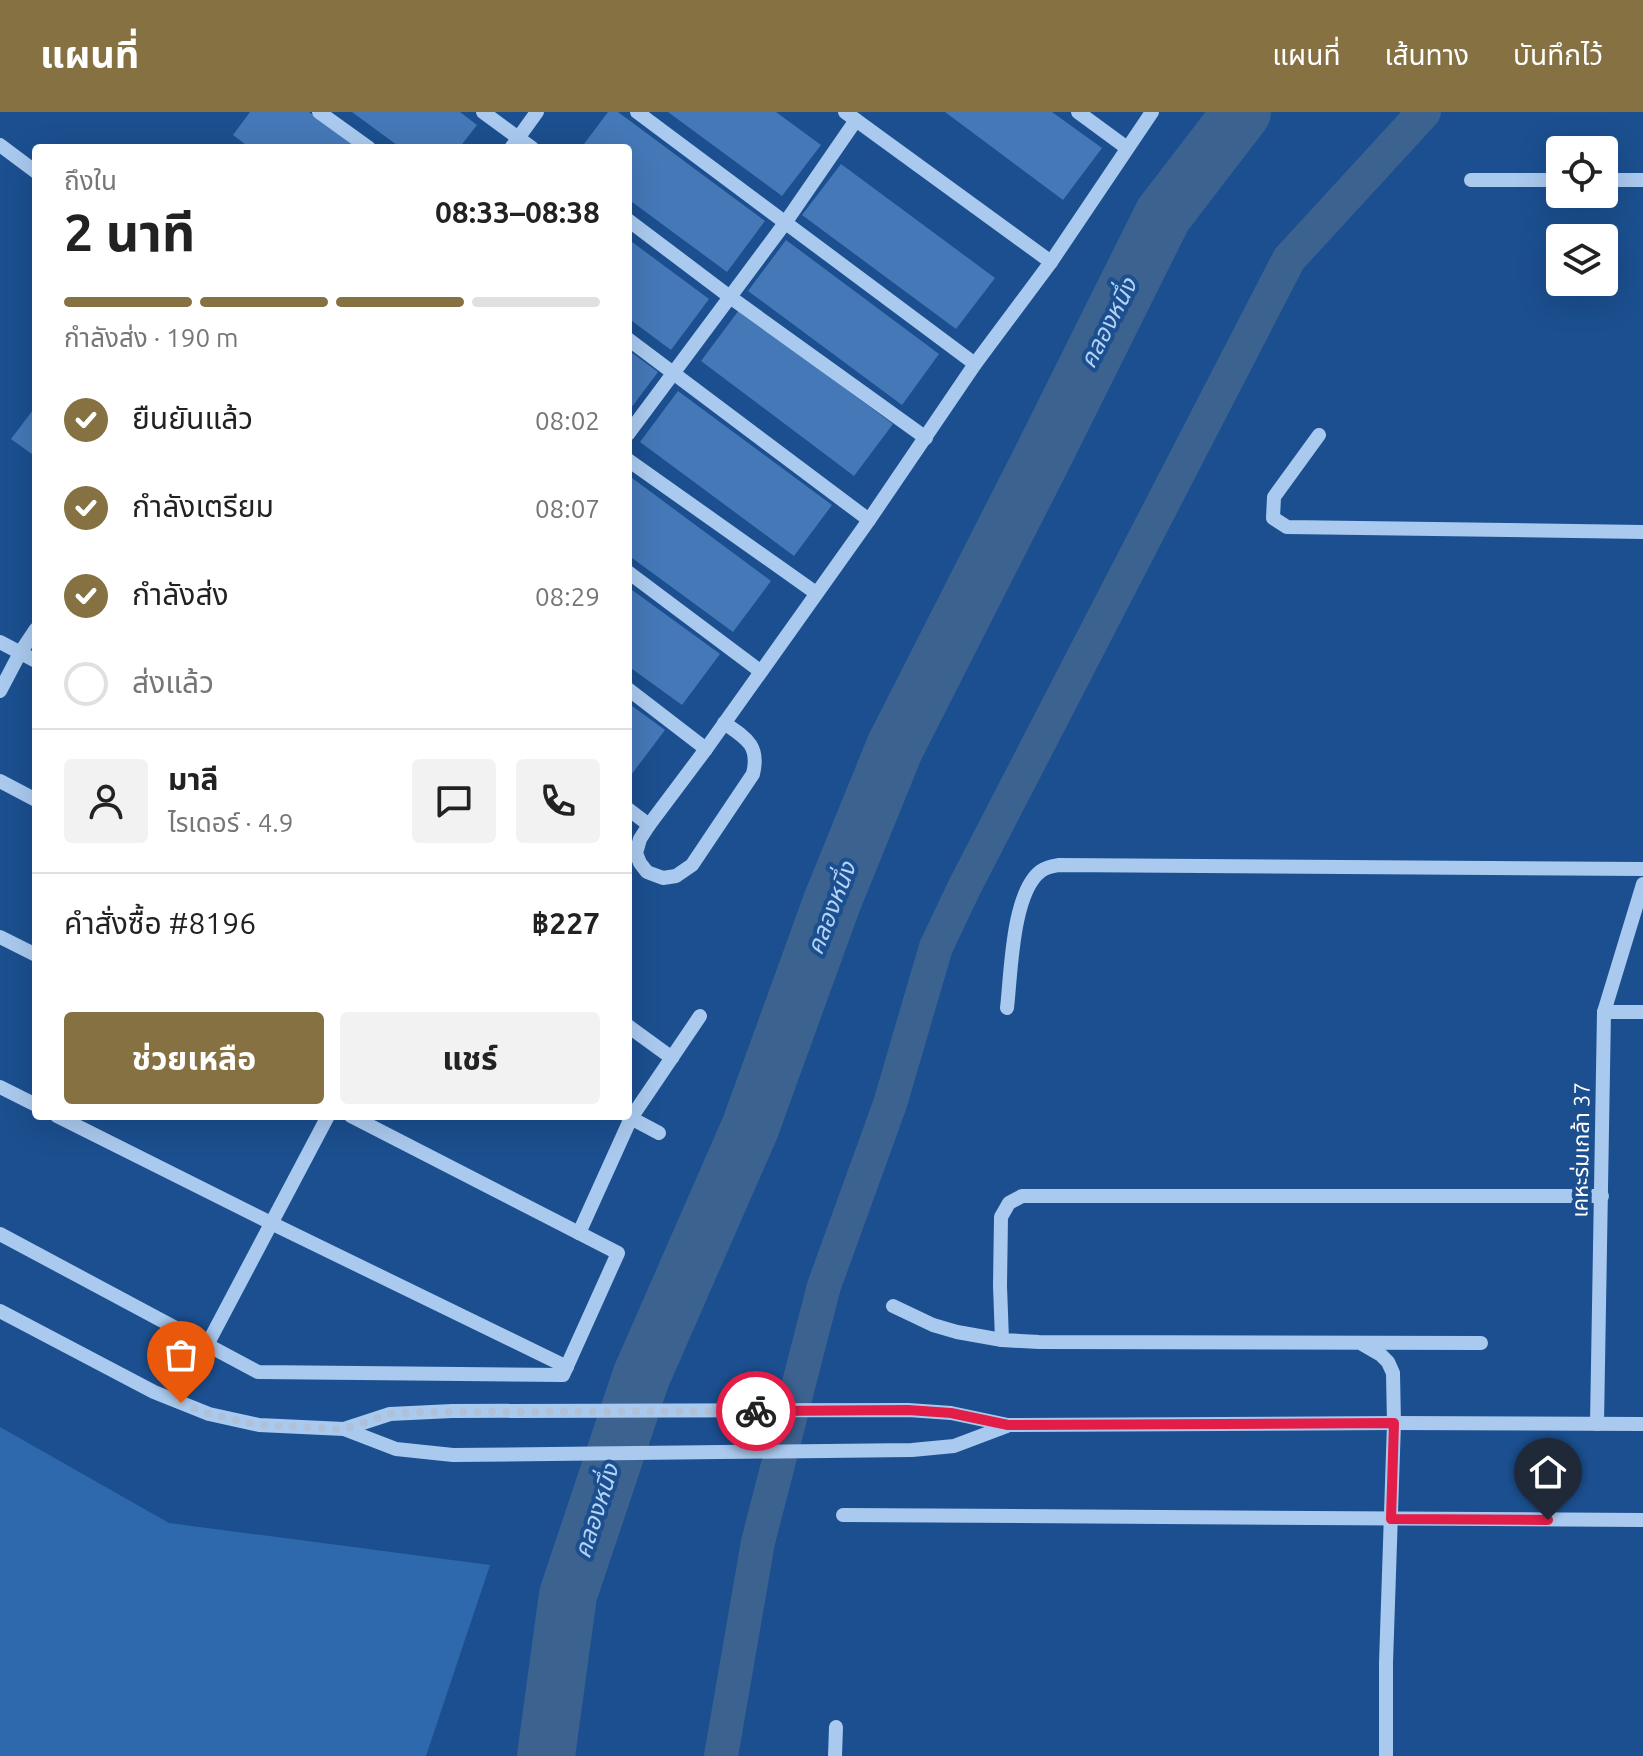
<!DOCTYPE html>
<html lang="th">
<meta charset="utf-8">
<style>
body{margin:0;font-family:Ubuntu,"Noto Sans Thai",sans-serif;background:#f2f2f2;color:#222;height:100vh;display:flex;flex-direction:column;font-size:30px;white-space:nowrap}
*{box-sizing:border-box;margin:0}
p{font-size:26px;color:#767676}
.icon{flex:none;width:44px;height:44px;fill:none;stroke:currentColor;stroke-width:2;stroke-linecap:round;stroke-linejoin:round}
.map{position:relative;flex:1;overflow:hidden}
.drawer{position:absolute;left:32px;top:32px;width:600px;height:976px;display:flex;flex-direction:column;background:#fff;border-radius:8px;box-shadow:0 8px 32px #0002}
.drawer>*{flex:none}
.buttons{position:absolute;left:1546px;top:24px;display:grid;gap:16px}
.buttons a{display:grid;place-items:center;width:72px;height:72px;border-radius:8px;background:#fff;box-shadow:0 8px 32px #0002;font-size:40px}
.pin{position:absolute;display:grid;place-items:center;width:68px;height:68px;color:#fff;margin:-82px -34px;border-radius:50% 50% 50% 0;rotate:-45deg;box-shadow:0 0 8px #0007}
.pin .icon{rotate:45deg}
.courier{position:absolute;display:grid;place-items:center;width:80px;height:80px;margin:-40px;border:6px solid #e11d48;border-radius:50%;background:#fff;color:#222;box-shadow:0 2px 10px #0007}
.summary em{font-style:normal;font-weight:700}
.summary div{display:flex;flex-direction:column-reverse}
.summary{display:flex;align-items:center;justify-content:space-between;height:136px;padding:0 32px}
h1{font-size:52px;font-weight:700;line-height:60px}
.bar{display:grid;grid-template-columns:repeat(4,1fr);gap:12px 8px;align-content:center;height:96px;padding:0 32px}
.bar i{height:10px;border-radius:6px;background:#e0e0e0}
.bar .active{background:#857141}
.bar p{grid-column:span 4}
.line{display:flex;align-items:center;gap:20px;padding:0 32px;border-top:2px solid #e0e0e0}
.line div{flex:1}
.round{display:grid;place-items:center;flex:none;width:84px;height:84px;border-radius:8px;background:#f2f2f2}
ol{padding:0 32px;list-style:none}
li{display:flex;align-items:center;gap:24px;height:88px}
li p{margin-inline-start:auto}
li .icon{padding:8px;border-radius:50%;background:#857141;color:#fff;stroke-width:4}
li:last-child{color:#767676}
li i{width:44px;height:44px;border:4px solid #e0e0e0;border-radius:50%}
.cta{display:flex;gap:16px;margin-top:auto;padding:16px 32px}
.cta a{flex:1;height:92px;border-radius:8px;background:#857141;color:#fff;font-size:32px;font-weight:700;line-height:92px;text-align:center}
.cta a+a{background:#f2f2f2;color:#222}
header{display:flex;align-items:center;gap:48px;box-sizing:border-box;height:112px;padding:0 40px;background:#857141;color:#fff}
header strong{font-size:38px}
nav{display:flex;gap:44px;margin-inline-start:auto;font-size:28px}
.map>svg:first-child{display:block}
</style>
<header>
<strong>แผนที่</strong>
<nav><a>แผนที่</a><a>เส้นทาง</a><a>บันทึกไว้</a></nav>
</header>
<div class="map">
<svg width="1643" height="1644" viewBox="0 0 1643 1644">
<rect width="100%" height="100%" fill="#1b4f8f"/>
<path fill="#2e69ad" d="M0 1315 169 1411 490 1453 426 1644H0Z"/>
<g fill="none" stroke-linecap="round" stroke-linejoin="round">
<path stroke="#3c6290" stroke-width="34" d="M721 1644 758 1430 824 1174 890 992 936 835 965 774 1289 147 1424 0"/>
<path stroke="#3c6290" stroke-width="58" d="M546 1644 568 1483 641 1265 750 1016 832 790 895 635 1044 342 1163 103 1242 0"/>
</g>
<g fill="#4478b7">
<path d="M250 0H309L358 36H250L233 23Z"/>
<path d="M352 0H460L477 13 459 36H401Z"/>
<path d="M608 0H618L765 109 727 160 628 87V36H581Z"/>
<path d="M668 0H776L821 33 782 84Z"/>
<path d="M945 0H1052L1102 36 1063 88Z"/>
<path d="M841 52 995 166 956 217 802 103Z"/>
<path d="M628 127 709 187 671 238 628 206Z"/>
<path d="M786 128 939 242 902 293 748 179Z"/>
<path d="M739 198 893 312 854 364 701 249Z"/>
<path d="M628 238 658 260 628 300Z"/>
<path d="M678 279 832 393 794 444 640 330Z"/>
<path d="M36 294V345L11 327Z"/>
<path d="M628 363 771 469 733 520 628 443Z"/>
<path d="M628 475 720 542 682 593 628 554Z"/>
<path d="M628 591 665 618 628 667Z"/>
</g>
<g fill="none" stroke-linecap="round" stroke-linejoin="round">
<g stroke="#a9c9ee" stroke-width="14">
<path d="M319 0 369 36"/>
<path d="M483 0 532 36"/>
<path d="M637 0 975 252"/>
<path d="M1078 0 1127 36"/>
<path d="M0 33 36 60"/>
<path d="M511 36 537 0"/>
<path d="M1471 68H1560"/>
<path d="M1604 68H1643"/>
<path d="M628 108 730 185 926 326"/>
<path d="M1051 150 1152 0"/>
<path d="M628 227 869 408"/>
<path d="M628 322 785 111 856 8"/>
<path d="M1319 323 1274 385 1273 406 1287 415 1643 420"/>
<path d="M628 348 816 481"/>
<path d="M628 460 760 559"/>
<path d="M0 530 36 549"/>
<path d="M628 577 706 637"/>
<path d="M0 579 20 541 36 517"/>
<path d="M724 611C746 626 760 633 753 662L692 753 676 764 663 766 647 760 640 751 636 741 640 727 649 713 706 637 869 408 975 252 1051 150 845 0"/>
<path d="M0 669 36 688"/>
<path d="M628 697 649 713"/>
<path d="M0 825 36 843"/>
<path d="M1007 896C1011 862 1012 780 1041 759 1046 755 1053 754 1059 753L1643 757"/>
<path d="M1604 900H1643"/>
<path d="M628 914 672 946"/>
<path d="M0 975 36 993"/>
<path d="M57 1004 271 1111 567 1255"/>
<path d="M627 1004 659 1021"/>
<path d="M579 1121 631 1006 700 904"/>
<path d="M0 1122 258 1260 563 1263 618 1141 351 1004"/>
<path d="M893 1194 933 1213 957 1220 1002 1228"/>
<path d="M0 1199 154 1280 209 1302 259 1313 344 1317 396 1337 453 1343 912 1338 954 1334 1007 1314"/>
<path d="M1481 1231 1039 1230 1002 1228 1000 1174 1001 1105 1009 1091 1022 1084H1602"/>
<path d="M1362 1232 1381 1243 1388 1250 1393 1261 1394 1311 1386 1551V1644"/>
<path d="M207 1233 328 1004"/>
<path d="M1597 1312 1604 900 1643 772"/>
<path d="M344 1317 390 1302 452 1299 908 1298 951 1301 1008 1313 1394 1311 1643 1312"/>
<path d="M843 1403 1643 1408"/>
<path d="M835 1644 836 1615"/>
</g>
</g>
<g fill="none" stroke-linecap="round" stroke-linejoin="round">
<path stroke="#afc1d8" stroke-width="8" stroke-dasharray="0 14.4" d="M181 1291 209 1302 259 1313 344 1317 390 1302 421 1300 756 1299"/>
<path stroke="#e11d48" stroke-width="10" d="M756 1299 908 1298 951 1301 1008 1313 1394 1311 1391 1407 1548 1408"/>
</g>
<g text-anchor="middle" dominant-baseline="central" stroke-width="8" stroke-linejoin="round" paint-order="stroke">
<g font-size="22" fill="#fff" stroke="#1b4f8f">
<text transform="translate(1580 1038) rotate(-89)">เคหะร่มเกล้า 37</text>
</g>
<g font-size="24" font-style="italic" fill="#b5d3f5" stroke="#1b4f8f">
<text transform="translate(1108 211) rotate(-63)">คลองหนึ่ง</text>
<text transform="translate(831 796) rotate(-69)">คลองหนึ่ง</text>
<text transform="translate(596 1399) rotate(-72)">คลองหนึ่ง</text>
</g>
</g>
</svg>
<div class="buttons">
<a><svg class="icon" aria-label="locate" viewBox="0 0 24 24"><circle cx="12" cy="12" r="6"/><path d="M12 2v4M12 18v4M2 12h4M18 12h4"/></svg></a>
<a><svg class="icon" aria-label="layers" viewBox="0 0 24 24"><path d="M12 4l9 5-9 5-9-5zM3 14l9 5 9-5"/></svg></a>
</div>
<div class="pin" style="left:181px;top:1291px;background:#ea580c"><svg class="icon" aria-label="bag" viewBox="0 0 24 24"><path d="M5 8h14l-1 12H6zM9 8a3 3 0 0 1 6 0"/></svg></div>
<div class="pin" style="left:1548px;top:1408px;background:#1f2937"><svg class="icon" aria-label="home" viewBox="0 0 24 24"><path d="M3 11l9-7 9 7M6 9v11h12V9"/></svg></div>
<div class="courier" style="left:756px;top:1299px"><svg class="icon" aria-label="bike" viewBox="0 0 24 24"><circle cx="6" cy="16" r="4"/><circle cx="18" cy="16" r="4"/><path d="M6 16l4-8h5l3 8M10 8l3 8H6M13 5h3"/></svg></div>
<section class="drawer">
<div class="summary"><div><h1>2 นาที</h1><p>ถึงใน</p></div><em>08:33–08:38</em></div>
<div class="bar"><i class="active"></i><i class="active"></i><i class="active"></i><i></i><p>กำลังส่ง · 190 m</p></div>
<ol>
<li><svg class="icon" aria-label="check" viewBox="0 0 24 24"><path d="M5 12l5 5 9-10"/></svg>ยืนยันแล้ว<p>08:02</p></li>
<li><svg class="icon" aria-label="check" viewBox="0 0 24 24"><path d="M5 12l5 5 9-10"/></svg>กำลังเตรียม<p>08:07</p></li>
<li><svg class="icon" aria-label="check" viewBox="0 0 24 24"><path d="M5 12l5 5 9-10"/></svg>กำลังส่ง<p>08:29</p></li>
<li><i></i>ส่งแล้ว</li>
</ol>
<div class="line" style="height:144px"><a class="round"><svg class="icon" aria-label="person" viewBox="0 0 24 24"><circle cx="12" cy="8" r="4"/><path d="M4 21q1-7 8-7t8 7"/></svg></a><div><b>มาลี</b><p>ไรเดอร์ · 4.9</p></div><a class="round"><svg class="icon" aria-label="chat" viewBox="0 0 24 24"><path d="M4 5h16v11H9l-5 4z"/></svg></a><a class="round"><svg class="icon" aria-label="phone" viewBox="0 0 24 24"><path d="M5 4h4l2 5-3 2q2 4 5 5l2-3 5 2v4C11 20 4 13 5 4z"/></svg></a></div>
<div class="line" style="height:104px"><div>คำสั่งซื้อ #8196</div><b>฿227</b></div>
<div class="cta"><a>ช่วยเหลือ</a><a>แชร์</a></div>
</section>
</div>
